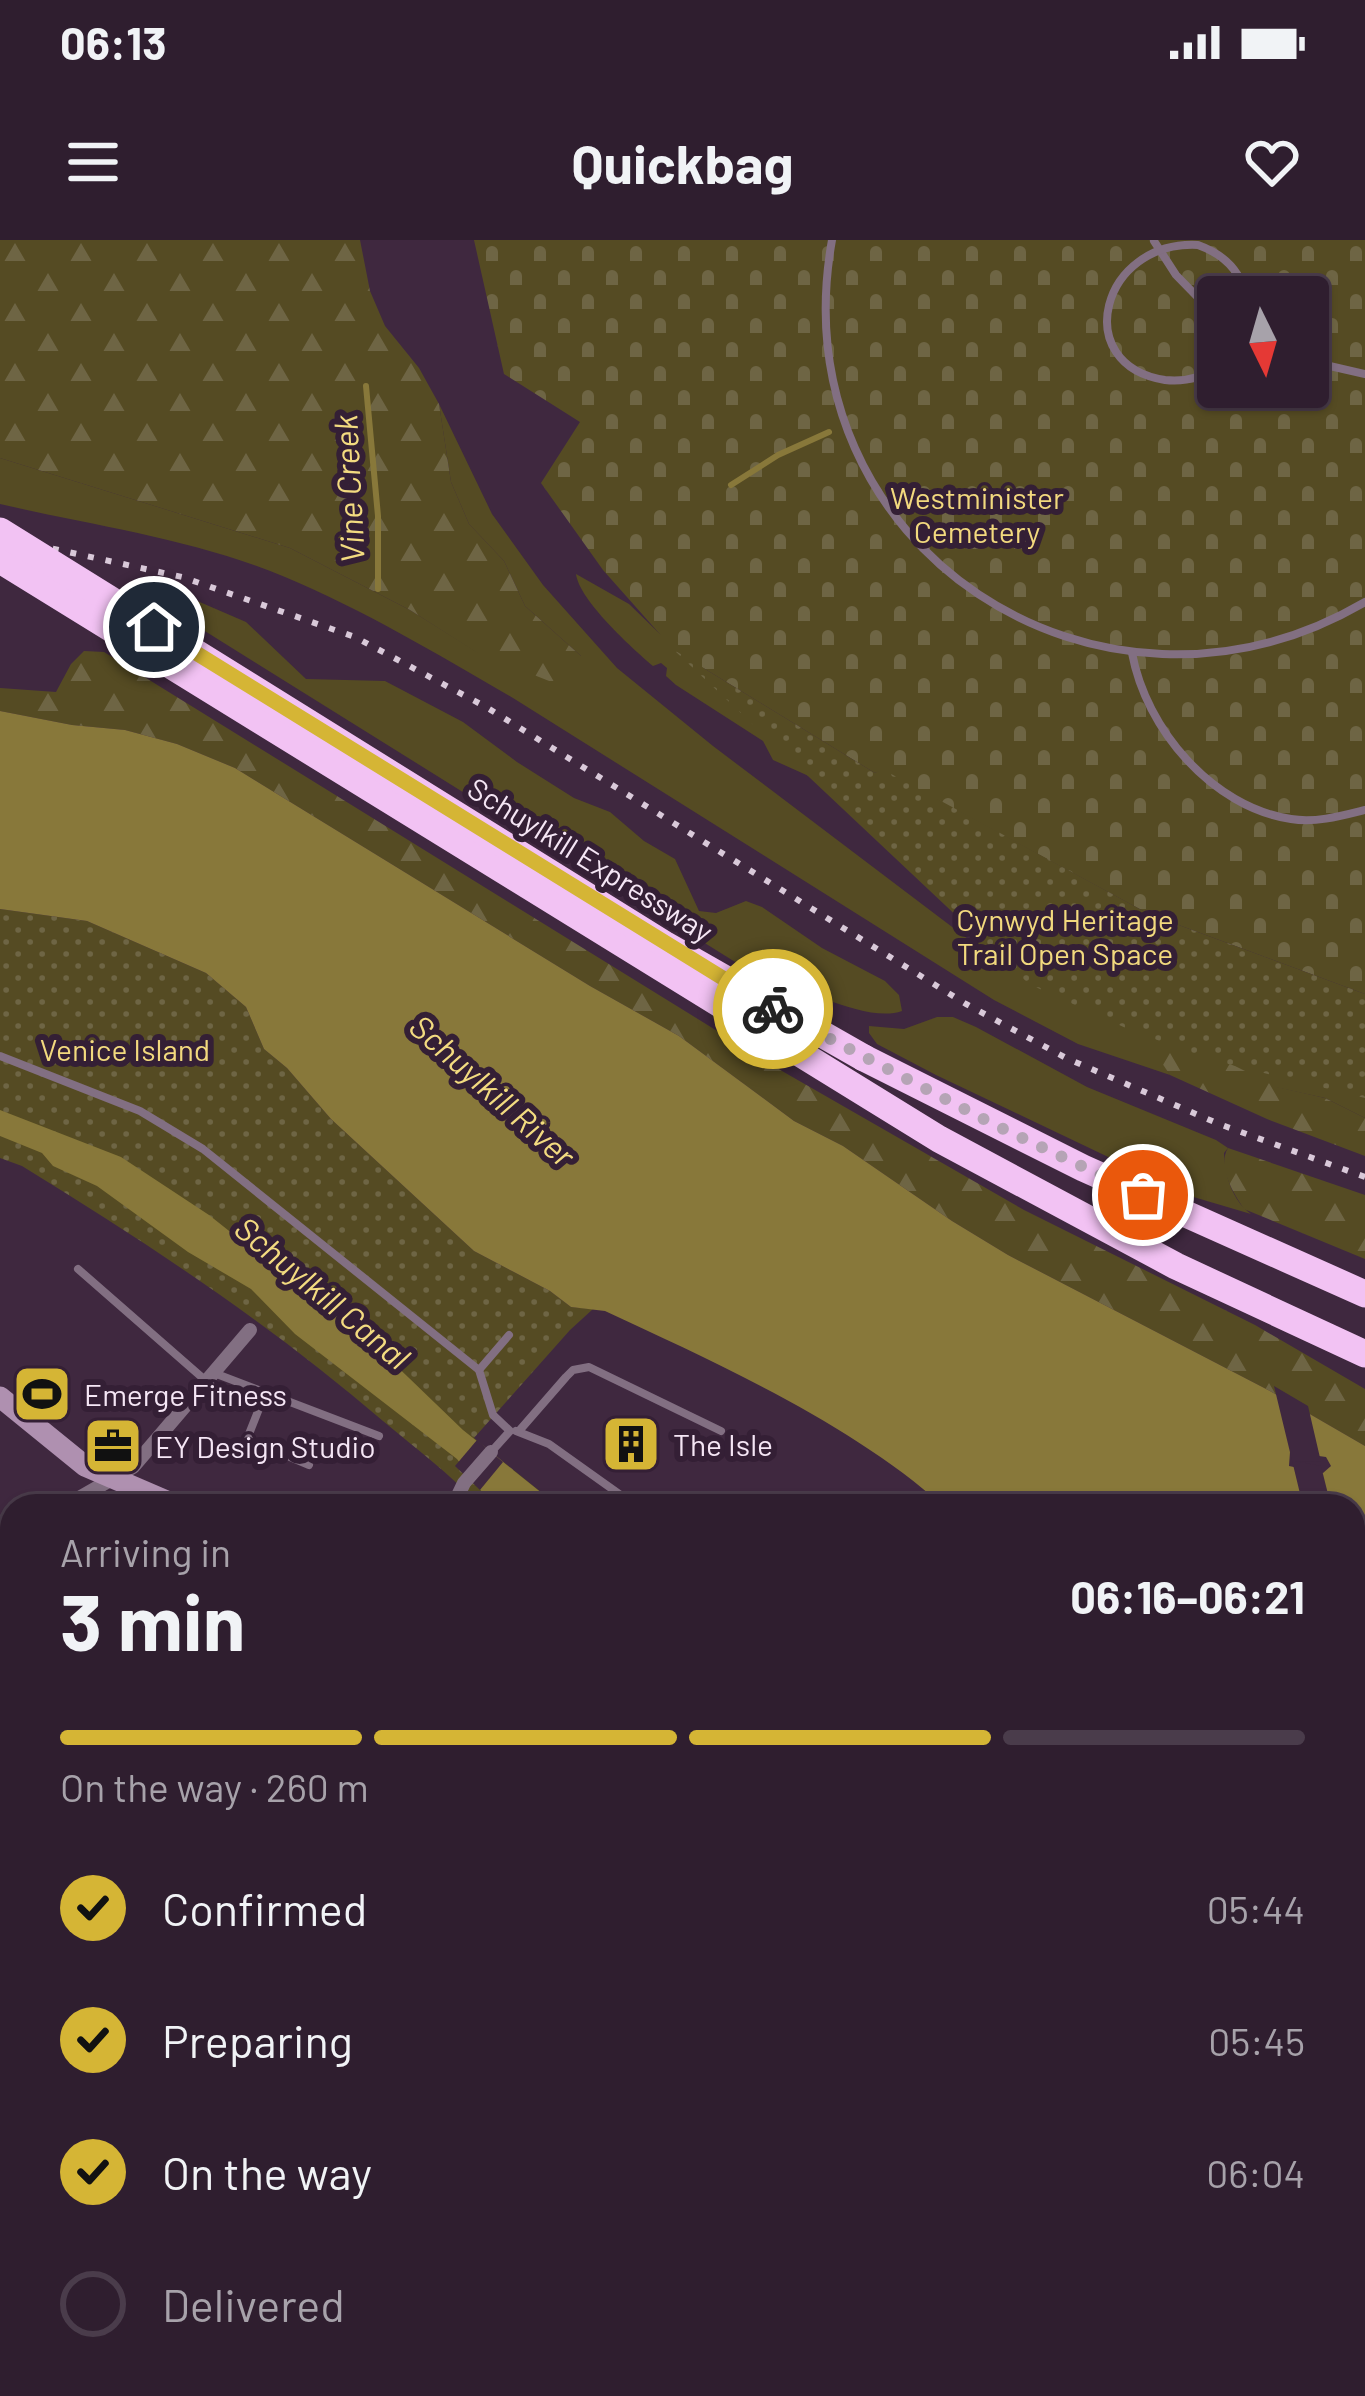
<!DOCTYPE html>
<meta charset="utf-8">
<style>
body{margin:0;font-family:Barlow,sans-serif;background:#372737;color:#f1f3f6;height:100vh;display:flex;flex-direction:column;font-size:45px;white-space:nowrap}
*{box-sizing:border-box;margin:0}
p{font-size:39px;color:#a7a2aa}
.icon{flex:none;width:66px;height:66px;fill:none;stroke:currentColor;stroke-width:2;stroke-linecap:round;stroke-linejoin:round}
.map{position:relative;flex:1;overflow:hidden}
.side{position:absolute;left:0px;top:1254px;width:1365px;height:903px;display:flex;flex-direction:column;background:#2f1e2f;border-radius:36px 36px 0 0;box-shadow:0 3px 9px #0004,0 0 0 3px #4a3c4b}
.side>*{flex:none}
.needle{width:78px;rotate:175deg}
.controls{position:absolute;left:1197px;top:36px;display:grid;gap:24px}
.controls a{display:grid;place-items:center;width:132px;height:132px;border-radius:12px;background:#2f1e2f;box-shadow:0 3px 9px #0004,0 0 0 3px #4a3c4b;font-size:60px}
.pin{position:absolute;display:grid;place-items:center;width:102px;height:102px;color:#fff;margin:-51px;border:6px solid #fff;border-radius:50%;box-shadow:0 3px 12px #0007}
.courier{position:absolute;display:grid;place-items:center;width:120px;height:120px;margin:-60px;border:9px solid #d5b535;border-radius:50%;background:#fff;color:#222;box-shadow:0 3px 15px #0007}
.headline em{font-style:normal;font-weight:700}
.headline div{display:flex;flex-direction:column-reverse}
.headline{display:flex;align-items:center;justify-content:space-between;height:204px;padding:0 60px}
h1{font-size:78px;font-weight:700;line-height:90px}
.bar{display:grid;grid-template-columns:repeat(4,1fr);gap:18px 12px;align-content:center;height:144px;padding:0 60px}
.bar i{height:15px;border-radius:9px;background:#4a3c4b}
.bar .selected{background:#d5b535}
.bar p{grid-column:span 4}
ol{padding:0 60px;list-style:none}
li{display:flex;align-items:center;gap:36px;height:132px}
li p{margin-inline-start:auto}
li .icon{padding:12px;border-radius:50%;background:#d5b535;color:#111;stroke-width:4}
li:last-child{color:#a7a2aa}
li i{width:66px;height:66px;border:6px solid #4a3c4b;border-radius:50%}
.status{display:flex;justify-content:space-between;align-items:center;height:84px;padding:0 60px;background:#2f1e2f;direction:ltr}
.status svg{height:33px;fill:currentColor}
header{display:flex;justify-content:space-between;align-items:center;height:156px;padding:0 60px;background:#2f1e2f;font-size:54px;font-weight:700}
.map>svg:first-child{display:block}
</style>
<div class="status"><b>06:13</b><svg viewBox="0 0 49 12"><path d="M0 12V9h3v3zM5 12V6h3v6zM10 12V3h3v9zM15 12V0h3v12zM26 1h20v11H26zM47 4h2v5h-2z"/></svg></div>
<header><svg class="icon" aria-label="menu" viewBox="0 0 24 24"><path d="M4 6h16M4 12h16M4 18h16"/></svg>Quickbag<svg class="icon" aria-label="heart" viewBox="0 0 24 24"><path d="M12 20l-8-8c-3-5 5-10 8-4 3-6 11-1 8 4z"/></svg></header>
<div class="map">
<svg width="1365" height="2156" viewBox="0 0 1365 2156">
<defs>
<pattern id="forest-firs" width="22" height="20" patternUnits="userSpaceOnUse" patternTransform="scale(3)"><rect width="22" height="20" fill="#554b23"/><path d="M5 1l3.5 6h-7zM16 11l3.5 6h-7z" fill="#6e6544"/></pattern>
<pattern id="cemetery-stones" width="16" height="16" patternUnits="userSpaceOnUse" patternTransform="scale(3)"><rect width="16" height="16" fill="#554b23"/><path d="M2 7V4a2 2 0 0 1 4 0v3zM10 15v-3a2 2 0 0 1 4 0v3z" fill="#6e6544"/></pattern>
<pattern id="park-dots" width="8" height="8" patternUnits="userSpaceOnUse" patternTransform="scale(3)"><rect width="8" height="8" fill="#554b23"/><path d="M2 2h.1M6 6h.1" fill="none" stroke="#6e6544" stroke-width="1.8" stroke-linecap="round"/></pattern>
</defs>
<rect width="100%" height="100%" fill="#3f283f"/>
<g fill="#554b23">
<path d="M439 164 492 274 543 345 617 428 713 506 972 702 978 701 986 675 1365 838V878L1325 858 1163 823 1170 835 1078 804 994 760 513 458C439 415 364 370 285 337 194 299 95 286 0 264V218L290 308 410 370 477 412 581 416 525 366 504 321 469 284 451 242Z"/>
<path d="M576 334 629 364 660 394 678 401 752 479 831 546 773 520 763 501 676 445 666 436 667 428 661 423 653 426C632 408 579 360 576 334Z"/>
<path d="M168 355 195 360 246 382 306 439 385 441 463 482 517 522 574 558 610 572 644 601 675 619 699 671 716 673 746 661 762 667 822 708 885 741 899 755 902 771C865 784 796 743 756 735L152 358Z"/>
<path d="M937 777H953L976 787 1087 847 1216 900 1228 908 1224 913C1225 936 1232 960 1251 974L1190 956 936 835 877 804 869 793V786L904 789Z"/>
</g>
<g fill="url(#forest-firs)">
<path d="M0 0H360L370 51 385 86 419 128 439 164 451 242 469 284 504 321 525 366 581 416 599 438 595 448 577 452 476 412 410 370 290 308 0 218Z"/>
<path d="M84 411 104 412 782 831 1024 970 1255 1085 1365 1149V1206L1270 1151 1008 1015 952 981 843 906 794 881 679 796 590 746 235 528 177 504 125 490 72 485 0 471V448L56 452 71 424Z"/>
<path d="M1177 806 1225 821 1277 847 1325 858 1365 878V916L1267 879 1170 835 1162 823 1163 812Z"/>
<path d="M1228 908 1365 955V1019L1244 969C1233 953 1217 926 1228 908Z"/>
<path d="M18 2145H104L93 2156H8Z"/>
</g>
<path fill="url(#cemetery-stones)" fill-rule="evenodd" d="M474 0H1365V754L1149 674 882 530 875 533 674 410 603 330 541 243 580 182 504 134ZM1218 57H1308V147H1218Z"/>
<g fill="url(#park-dots)">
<path d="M674 410 875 533 882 529 1149 674 1365 754V858L1208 819 1128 789 1029 744Z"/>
<path d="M0 669 87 681 206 733 246 767 264 809 287 828 331 879 474 1011 550 1051 571 1067 593 1069 570 1090 474 1198 558 1266H479C450 1233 416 1209 383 1181 270 1084 149 1004 22 926L0 918Z"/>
<path d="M0 1450 12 1456V1675L0 1659Z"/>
</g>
<g fill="#88783a" fill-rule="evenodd">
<path d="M0 471 72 485 125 490 177 504 235 528 590 746 679 796 794 881 843 906 952 981 1008 1015 1270 1151 1365 1206V1491L1353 1488V1371L1361 1369 1363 1362 1353 1355V1266H943C854 1185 715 1122 605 1071L571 1067 550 1051 474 1011 331 879 287 828 264 809 246 767 206 733 87 681 0 669ZM1290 1212 1326 1217 1331 1226 1323 1233 1289 1226Z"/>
<path d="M0 870 121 917 209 975 381 1111 463 1190 558 1266H505L497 1258 485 1256 457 1219 295 1094 251 1049 188 1012 97 946 53 926 42 913 0 896Z"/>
</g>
<g fill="#3f283f">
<path d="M1274 1146 1308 1166 1321 1222 1295 1221 1321 1226 1331 1266H1303Z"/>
<path d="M477 1200 503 1222 480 1250 455 1226Z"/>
<path d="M1353 1365 1365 1417V1497L1354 1495 1353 1488Z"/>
</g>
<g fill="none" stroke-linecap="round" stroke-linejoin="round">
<g stroke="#88783a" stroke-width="6">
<path d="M366 146 378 276V349"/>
<path d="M731 245 778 215 829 192"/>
</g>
<g stroke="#826f82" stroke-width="8">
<path d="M832 0C777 307 1100 517 1365 362"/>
<path d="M1154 1 1176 35 1218 78"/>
<path d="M1308 121 1365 134"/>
<path d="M1218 127C1202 138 1184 142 1165 140 1069 125 1101 0 1198 5 1223 14 1241 31 1246 57"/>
<path d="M1132 413C1146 489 1212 567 1291 579 1316 583 1341 576 1365 570"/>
<path d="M0 816 140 871 203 909 479 1130 493 1175 510 1191 492 1211"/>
<path d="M78 1029 205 1140"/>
<path d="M479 1130 509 1095"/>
<path d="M214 1133 379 1196"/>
<path d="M266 1151 247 1199 309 1225"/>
<path d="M516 1191 549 1204 636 1266"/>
<path d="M519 1191 566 1137 573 1130 589 1127 721 1191"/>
</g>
<g stroke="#826f82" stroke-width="14">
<path d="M65 1266 133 1227 250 1090"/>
<path d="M453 1266 464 1243 491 1212"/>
<path d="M0 1310 12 1303"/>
<path d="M0 1436 12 1443"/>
<path d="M0 1676 12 1692"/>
<path d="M0 1788 12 1780"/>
<path d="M1353 1955 1365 1959"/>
<path d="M1353 1973 1365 1977"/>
<path d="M0 1999 12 2011"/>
<path d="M1353 2117 1365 2128"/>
<path d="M348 2145 356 2156"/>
<path d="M1079 2145 1092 2156"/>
<path d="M143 2156 149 2145"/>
<path d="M366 2156 377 2145"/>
<path d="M506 2156 517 2145"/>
<path d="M732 2156 742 2145"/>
<path d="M1003 2156 1012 2145"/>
</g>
<g stroke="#af90b0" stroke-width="21">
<path d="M0 1157 85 1226 178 1266"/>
<path d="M1353 1755 1365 1760"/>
<path d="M1353 2021 1365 2008"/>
<path d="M1221 2156 1231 2145"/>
</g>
<g stroke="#f2c2f3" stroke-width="27">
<path d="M0 320 939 899 1176 1026 1365 1114"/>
<path d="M864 818 1083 928 1365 1054"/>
</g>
<g stroke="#d9c9d9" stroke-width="6" stroke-dasharray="6 12" stroke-linecap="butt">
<path d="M0 297 182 337 355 397 486 467 966 764 1066 818 1219 884 1365 937"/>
<path d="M0 1400 12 1408"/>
<path d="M1353 1959 1365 1963"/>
</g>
<path stroke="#f2c2f3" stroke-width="27" d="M0 291 664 704 864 818"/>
</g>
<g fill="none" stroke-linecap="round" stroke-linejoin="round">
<path stroke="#b5a4b5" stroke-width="12" stroke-dasharray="0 21.6" d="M773 769 991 883 1143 955"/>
<path stroke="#d5b535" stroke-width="15" d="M154 387 773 769"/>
</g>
<defs>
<symbol id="stadium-square" viewBox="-11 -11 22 22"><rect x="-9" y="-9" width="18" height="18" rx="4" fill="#d5b535" stroke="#341f35"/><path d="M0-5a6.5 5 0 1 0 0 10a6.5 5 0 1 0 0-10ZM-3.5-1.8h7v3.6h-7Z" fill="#111"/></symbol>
<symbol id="building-square" viewBox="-11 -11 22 22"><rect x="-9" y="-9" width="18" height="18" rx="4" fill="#d5b535" stroke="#341f35"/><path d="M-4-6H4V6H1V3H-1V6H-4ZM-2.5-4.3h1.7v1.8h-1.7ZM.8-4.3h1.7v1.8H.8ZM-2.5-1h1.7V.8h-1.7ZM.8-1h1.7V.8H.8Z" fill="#111"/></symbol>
<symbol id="office-square" viewBox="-11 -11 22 22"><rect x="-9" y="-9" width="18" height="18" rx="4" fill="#d5b535" stroke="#341f35"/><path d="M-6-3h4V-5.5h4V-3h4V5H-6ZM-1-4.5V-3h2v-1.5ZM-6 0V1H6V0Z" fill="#111"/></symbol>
</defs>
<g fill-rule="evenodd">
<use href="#stadium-square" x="9" y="1121" width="66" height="66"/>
<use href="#building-square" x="598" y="1171" width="66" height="66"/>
<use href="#office-square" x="80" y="1173" width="66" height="66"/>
</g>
<g text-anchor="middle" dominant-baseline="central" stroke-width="12" stroke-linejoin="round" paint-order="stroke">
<g font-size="30" fill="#f2d97e" stroke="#341f35">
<text x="977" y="257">Westminister<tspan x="977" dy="34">Cemetery</tspan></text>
<text x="1065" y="679">Cynwyd Heritage<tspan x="1065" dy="34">Trail Open Space</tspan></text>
<text x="125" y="809">Venice Island</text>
</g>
<g font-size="30" fill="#f5e6f5" stroke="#341f35">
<text transform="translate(591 619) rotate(32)">Schuylkill Expressway</text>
</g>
<g font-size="30" fill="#f5e6f5" stroke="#341f35" text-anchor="start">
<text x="84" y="1154">Emerge Fitness</text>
<text x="673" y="1204">The Isle</text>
<text x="155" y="1206">EY Design Studio</text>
</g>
<g font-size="33" font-style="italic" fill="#f3db80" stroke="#341f35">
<text transform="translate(348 249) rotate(-93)">Vine Creek</text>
<text transform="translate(493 850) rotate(42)">Schuylkill River</text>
<text transform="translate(323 1052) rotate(40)">Schuylkill Canal</text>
</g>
</g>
</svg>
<div class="controls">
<a><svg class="needle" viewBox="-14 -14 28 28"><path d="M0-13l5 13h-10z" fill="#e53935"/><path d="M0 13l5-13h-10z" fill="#a7a2aa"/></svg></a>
</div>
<div class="pin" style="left:1143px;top:955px;background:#ea580c"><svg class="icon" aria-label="bag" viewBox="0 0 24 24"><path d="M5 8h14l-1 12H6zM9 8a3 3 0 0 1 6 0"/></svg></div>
<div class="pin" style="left:154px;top:387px;background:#1f2937"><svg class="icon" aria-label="home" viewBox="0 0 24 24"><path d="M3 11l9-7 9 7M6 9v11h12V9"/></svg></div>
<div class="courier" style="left:773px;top:769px"><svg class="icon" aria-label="bike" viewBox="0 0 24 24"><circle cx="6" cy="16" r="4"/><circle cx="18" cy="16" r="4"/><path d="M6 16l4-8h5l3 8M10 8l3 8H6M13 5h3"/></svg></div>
<section class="side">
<div class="headline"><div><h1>3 min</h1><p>Arriving in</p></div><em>06:16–06:21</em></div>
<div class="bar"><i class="selected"></i><i class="selected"></i><i class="selected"></i><i></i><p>On the way · 260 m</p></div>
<ol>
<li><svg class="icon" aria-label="check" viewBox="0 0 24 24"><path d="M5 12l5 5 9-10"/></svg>Confirmed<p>05:44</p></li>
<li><svg class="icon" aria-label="check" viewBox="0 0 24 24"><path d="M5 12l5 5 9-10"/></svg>Preparing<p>05:45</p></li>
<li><svg class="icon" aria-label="check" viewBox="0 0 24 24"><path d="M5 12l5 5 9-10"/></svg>On the way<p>06:04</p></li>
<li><i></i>Delivered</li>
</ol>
</section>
</div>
